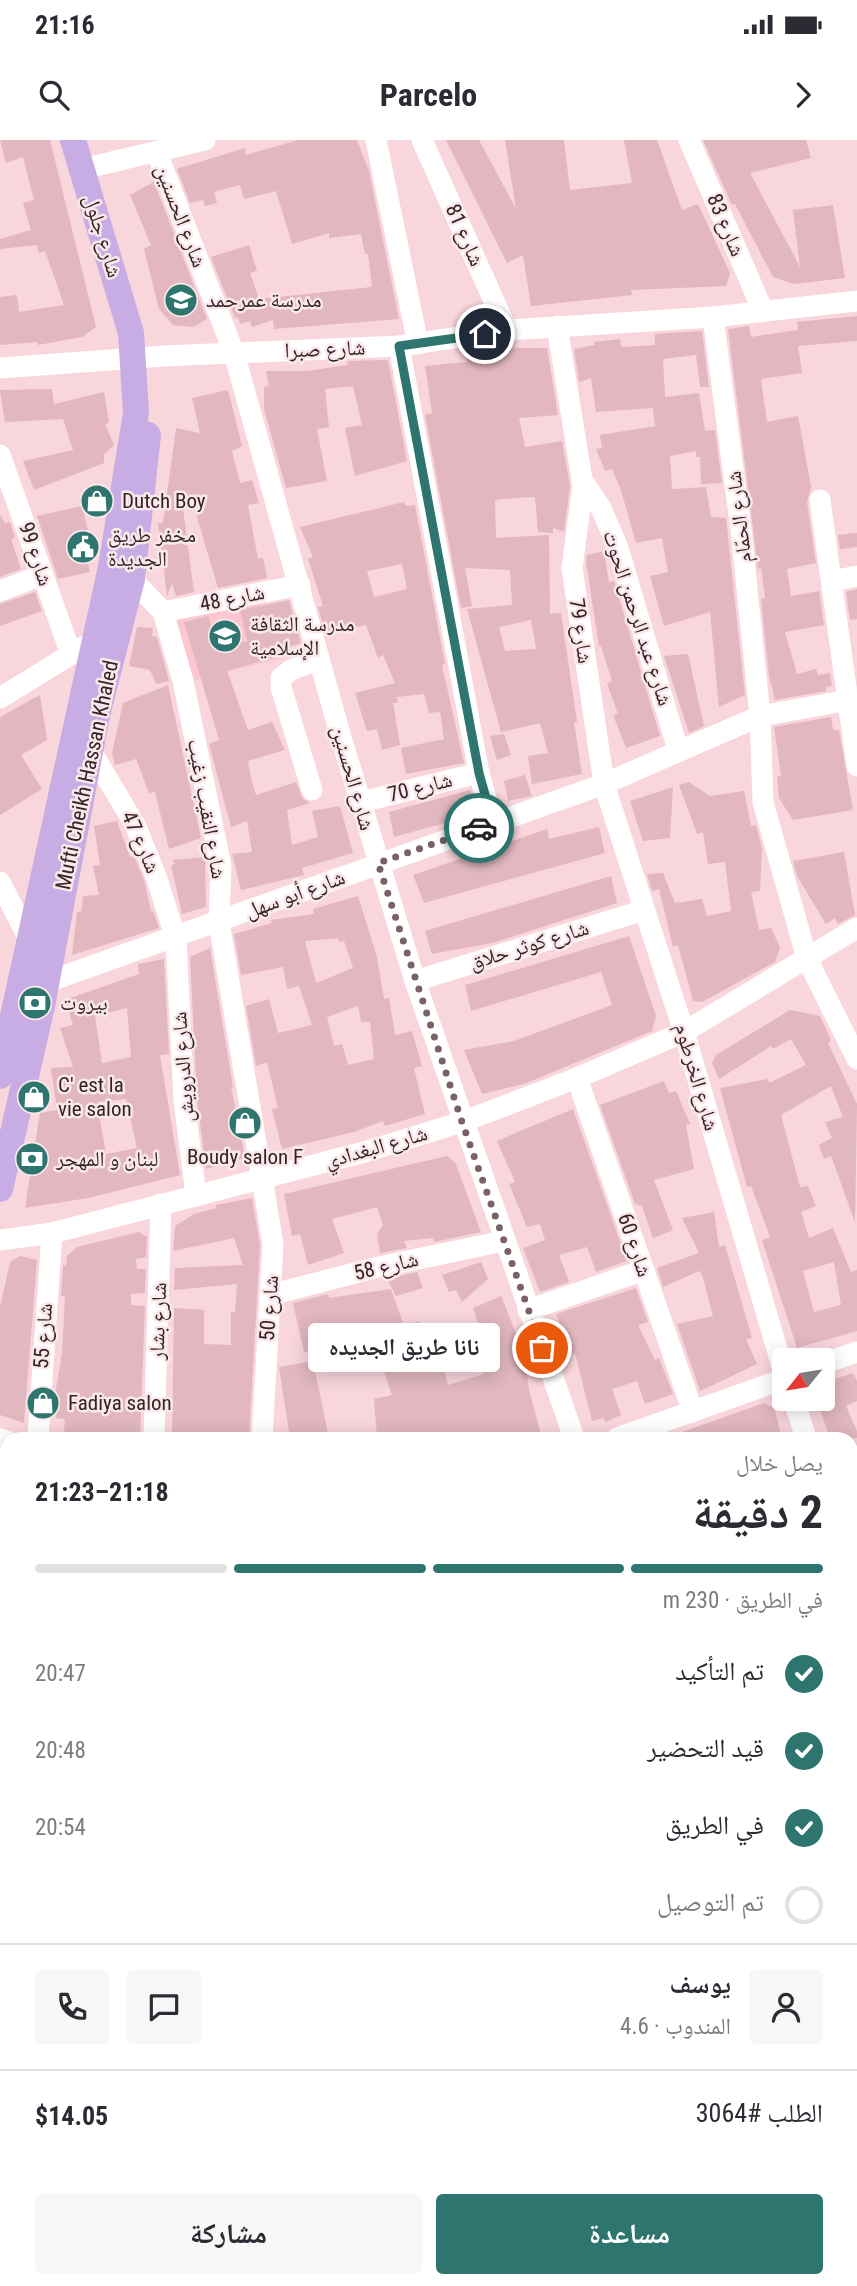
<!DOCTYPE html>
<html lang="ar">
<meta charset="utf-8">
<style>
body{margin:0;font-family:"Roboto Condensed","Noto Naskh Arabic",sans-serif;background:#f7f7f7;color:#2b2b33;direction:rtl;height:100vh;display:flex;flex-direction:column;font-size:26px;white-space:nowrap}
*{box-sizing:border-box;margin:0}
p{font-size:23px;color:#7c7c81}
.icon{flex:none;width:38px;height:38px;fill:none;stroke:currentColor;stroke-width:2;stroke-linecap:round;stroke-linejoin:round}
.map{position:relative;flex:1;overflow:hidden;direction:ltr}
.details{position:absolute;left:0px;top:1292px;width:858px;height:856px;display:flex;flex-direction:column;background:#fff;border-radius:21px 21px 0 0;box-shadow:0 4px 18px #0003;direction:rtl}
.details>*{flex:none}
.needle{width:46px;rotate:240deg}
.buttons{position:absolute;left:772px;top:1208px;display:grid;gap:14px}
.buttons a{display:grid;place-items:center;width:63px;height:63px;border-radius:7px;background:#fff;box-shadow:0 4px 18px #0003;font-size:35px}
.pin{position:absolute;display:grid;place-items:center;width:60px;height:60px;color:#fff;margin:-30px;border:4px solid #fff;border-radius:50%;box-shadow:0 2px 7px #0007}
.courier{position:absolute;display:grid;place-items:center;width:70px;height:70px;margin:-35px;border:5px solid #2d756e;border-radius:50%;background:#fff;color:#222;box-shadow:0 2px 9px #0007}
.bubble{position:absolute;height:49px;border-radius:7px;background:#fff;box-shadow:0 4px 18px #0003;font-size:23px;font-weight:700;line-height:49px;text-align:center;direction:rtl}
.headline em{font-style:normal;font-weight:700}
.headline div{display:flex;flex-direction:column-reverse}
.headline{display:flex;align-items:center;justify-content:space-between;height:119px;padding:0 35px}
h1{font-size:46px;font-weight:700;line-height:52px}
.bar{display:grid;grid-template-columns:repeat(4,1fr);gap:10px 7px;align-content:center;height:84px;padding:0 35px}
.bar i{height:9px;border-radius:5px;background:#e1e1e2}
.bar .active{background:#2d756e}
.bar p{grid-column:span 4}
.line{display:flex;align-items:center;gap:18px;padding:0 35px;border-top:2px solid #e1e1e2}
.line div{flex:1}
.round{display:grid;place-items:center;flex:none;width:74px;height:74px;border-radius:7px;background:#f7f7f7}
ol{padding:0 35px;list-style:none}
li{display:flex;align-items:center;gap:21px;height:77px}
li p{margin-inline-start:auto}
li .icon{padding:7px;border-radius:50%;background:#2d756e;color:#fff;stroke-width:4}
li:last-child{color:#7c7c81}
li i{width:38px;height:38px;border:4px solid #e1e1e2;border-radius:50%}
.button{display:flex;gap:14px;margin-top:auto;padding:14px 35px}
.button a{flex:1;height:80px;border-radius:7px;background:#2d756e;color:#fff;font-size:28px;font-weight:700;line-height:80px;text-align:center}
.button a+a{background:#f7f7f7;color:#2b2b33}
.status{display:flex;justify-content:space-between;align-items:center;height:49px;padding:0 35px;background:#fff;direction:ltr}
.status svg{height:19px;fill:currentColor}
header{display:flex;justify-content:space-between;align-items:center;height:91px;padding:0 35px;background:#fff;font-size:32px;font-weight:700}
.map>svg:first-child{display:block}
</style>
<div class="status"><b>21:16</b><svg viewBox="0 0 49 12"><path d="M0 12V9h3v3zM5 12V6h3v6zM10 12V3h3v9zM15 12V0h3v12zM26 1h20v11H26zM47 4h2v5h-2z"/></svg></div>
<header><svg class="icon" aria-label="forward" viewBox="0 0 24 24"><path d="M9 5l7 7-7 7"/></svg>Parcelo<svg class="icon" aria-label="search" viewBox="0 0 24 24"><circle cx="10" cy="10" r="6"/><path d="M15 15l6 6"/></svg></header>
<div class="map">
<svg width="857" height="2146" viewBox="0 0 857 2146">
<rect width="100%" height="100%" fill="#f9d5dc"/>
<g fill="#fcc7d1">
<path d="M262 455 282 518 188 542 168 475Z"/>
<path d="M0 1310 7 1312V1769L0 1770Z"/>
</g>
<g fill="#e2b7bf" fill-rule="evenodd">
<path d="M0 0H50L96 187 82 197 38 205 37 202 0 205V157L17 155 19 172 64 165 45 111 39 113 37 105 0 109V99L31 90 23 63 34 60 23 17 6 23Z"/>
<path d="M298 0H357L369 31 399 179 274 189 273 180 252 187 250 181 240 184 238 177 235 178 211 117 249 105 257 131 250 133 259 159 372 147 368 114H365L361 94 329 98V93L292 104 276 51 244 59 240 45 214 52 217 63 205 66 203 60 190 63 177 29 245 8 246 15Z"/>
<path d="M446 0H479L516 69 505 0H564L570 50 632 43 624 0H657L682 70 698 64 730 133 726 146 631 150 632 155 531 166 523 115 507 123Z"/>
<path d="M703 0H806L811 18 750 33 800 127 793 70 833 65 845 138 794 144 773 137 735 64 732 65Z"/>
<path d="M154 42 207 179 193 187 173 185 159 169 144 109 151 105 130 55Z"/>
<path d="M857 176V201L798 206 802 233 761 239 767 282 798 276 811 347 807 362 816 423 787 429 791 456 819 451 824 485 785 492 797 534 816 529 818 535 830 533 832 546 826 547V551L775 560 769 536 761 459 765 458 761 428 758 429 728 189 749 186 751 197 798 190 797 182Z"/>
<path d="M702 191 709 247H700L696 215 663 219 665 257 699 253 705 291 715 290 722 343 701 344 700 317H696V311L670 316 672 349 706 347 711 377 726 378 745 555 719 567 710 472 664 486 650 436 668 432 662 398 636 403 621 350 612 329 605 331 596 309 602 308 600 295 655 286 653 268 596 272 591 238 579 242 574 209 595 205 594 202 620 199 621 207 655 205V194Z"/>
<path d="M519 208H547L558 275 519 278 525 307 562 301 570 346 564 392 553 388V393L538 392 535 357 513 358 495 360 496 398 549 395 550 474 561 473 577 582H574L582 634 532 644 528 616 548 613 540 583 501 592 467 469 512 465 510 430 465 428 472 466 461 468 425 275 432 273 425 226 467 222 465 212ZM531 480 536 509 505 511 499 487Z"/>
<path d="M388 220 407 321 355 336 345 288 362 285 353 246 325 249 329 287 317 289 327 341 286 348 264 269V247L269 246 266 231H307L348 225 347 221Z"/>
<path d="M52 249 54 264 104 252 109 283 105 284 114 305 104 314V323L34 350 23 321 73 310 63 279 5 282 0 250Z"/>
<path d="M228 250 242 306 232 311 240 343 252 340 259 363 248 365 258 419 263 418 267 438 218 448 194 367 183 369 194 452 176 456 172 443 167 456 158 383H163L176 288 200 293 192 258Z"/>
<path d="M404 362 406 366 415 365 445 524 442 525 464 623 406 634 401 608 444 599 440 572 429 573 424 554 397 557 398 563H393L400 605 382 610 377 589 367 591 355 553 395 543 383 515 378 518 366 485 325 492 318 467 323 466 308 419 313 417 300 387ZM402 424 407 449 374 457 367 431Z"/>
<path d="M82 366 91 403 84 407 90 432 58 439 37 376Z"/>
<path d="M0 375 5 383 10 382 15 397 11 399 21 429 0 437Z"/>
<path d="M857 393V407L840 409 838 395Z"/>
<path d="M604 411 609 442 614 441 660 596 626 608 613 575 618 574 607 544 612 541 601 506H599L586 422 587 415Z"/>
<path d="M857 449V479L850 480 846 452Z"/>
<path d="M35 452 42 471 0 486V464Z"/>
<path d="M289 460 301 503 274 512 275 517 227 531 248 590 272 582 285 610 248 621 251 639 256 655 296 642 303 659 310 663 287 670 292 705 318 697 312 671 340 666 353 713 302 728 304 735 241 750 232 714 252 712 247 681 231 687 209 604 219 600 184 482 208 476 219 508 247 501 240 470Z"/>
<path d="M137 487 153 488 152 496 157 497 169 541 156 544 150 530 129 526Z"/>
<path d="M688 514 704 586 689 593 664 516Z"/>
<path d="M168 545 201 698 169 709 155 652 149 653 136 619 115 625 112 613 123 563Z"/>
<path d="M40 555 47 600 21 615 42 649 0 675V577Z"/>
<path d="M831 577 833 590H839L853 670 793 680 779 658 777 636H781L774 587Z"/>
<path d="M504 594 511 615 497 620 490 596Z"/>
<path d="M525 635 532 656 508 661 504 641Z"/>
<path d="M689 642 710 656 744 651 751 686 756 685 762 708 760 751 751 752 759 790 771 788 780 807 775 822 702 862 693 861 678 805 673 807 659 749 652 751 647 734 663 733 675 763 702 759 707 776 731 771 725 722 708 724 703 692 697 694 679 645Z"/>
<path d="M673 647 670 698 643 701 630 661Z"/>
<path d="M470 650 477 674 394 697 389 672Z"/>
<path d="M117 681 130 717 134 716 144 740 151 771H153L159 788 72 815 77 772H81L83 756 99 755 93 726 100 725 94 686Z"/>
<path d="M599 687 605 713 424 763 413 735 547 689 549 699Z"/>
<path d="M844 712 855 775 838 784 835 778 826 784 797 736 793 721Z"/>
<path d="M205 717 206 767 182 774 171 725 175 724 173 720Z"/>
<path d="M611 736 617 763 492 803 432 814 425 791Z"/>
<path d="M358 756 377 817 384 859 389 858 395 895 412 891 422 926 414 928 425 974 385 986 383 981 354 992 282 1009 272 969 278 968 267 922 256 926 246 866 269 859 278 893 312 885 299 846 287 849 283 827 241 835 234 794 272 783 271 780 314 774 313 769ZM338 798 339 802 344 801 353 828 316 843 305 801ZM358 866 361 882H370L374 919 348 925 342 904 334 906 327 877Z"/>
<path d="M629 796 656 876 652 891 524 944 482 954 464 910 514 901 612 865 601 832 471 871 465 845Z"/>
<path d="M210 808 233 947H231L245 1018 206 1029 197 959 190 817Z"/>
<path d="M164 819 169 914 160 915 180 1035 88 1058 25 1068 40 973 57 970 51 928 73 927 60 888 73 885 65 860 139 834 138 824ZM127 868 131 917 102 923 95 876ZM126 959 137 1008 106 1014 97 962Z"/>
<path d="M790 870 820 876 831 901 828 903 857 964 855 1082 831 1016 824 1019 819 1005 832 998 825 982 843 977 831 946 781 975 800 1047 808 1046 816 1066 801 1072 809 1098 833 1088 851 1132 857 1130V1191L797 1208 762 1100 770 1097 751 1046 747 1047 720 948 768 939 769 943 806 925 791 899 773 909 771 906 719 939 712 923 716 915ZM834 1122 841 1165 814 1172 803 1131Z"/>
<path d="M664 941 669 953 676 951 690 984 686 985 694 1029 654 1040 673 1090 653 1098 642 1066 635 1064 600 965Z"/>
<path d="M573 969 627 1121 596 1132 587 1107 559 1115 569 1142 540 1152 523 1108 545 1100 540 1084 527 1087 509 1044 515 1042 497 1001Z"/>
<path d="M447 1016 455 1022 481 1092 434 1102 433 1098 404 1101 407 1108 380 1113 377 1094 383 1085 377 1067 332 1079 344 1113 308 1125 300 1094 292 1096 284 1054Z"/>
<path d="M252 1058 260 1105 249 1298H172L174 1168 204 1170V1204L231 1205V1172H235L237 1144 174 1150 175 1128 243 1125 234 1098 173 1111 175 1086 194 1074 216 1068V1065Z"/>
<path d="M714 1072 719 1107 725 1105 752 1198 746 1199 757 1224 700 1251 677 1184 713 1176 702 1134 699 1131 663 1147 657 1128 699 1113 682 1078Z"/>
<path d="M139 1092 147 1097 146 1117 136 1119 137 1129H146L145 1153 131 1154V1165L145 1166 140 1298H97V1294L64 1292 65 1279 56 1278 57 1264 53 1266 62 1214 65 1156H61L63 1125 66 1126 67 1116 77 1107Z"/>
<path d="M20 1116 37 1120 24 1283 0 1275V1167L10 1122Z"/>
<path d="M481 1122 488 1139 462 1162 456 1150 449 1152 442 1135Z"/>
<path d="M417 1132 423 1148 396 1156 387 1139Z"/>
<path d="M636 1148 648 1182 638 1185 655 1220 659 1218 673 1254 645 1264 637 1241 612 1249 621 1275 606 1282 603 1278 592 1281 575 1213 573 1214 556 1174Z"/>
<path d="M391 1149 404 1186 419 1181 437 1231 444 1229 448 1245 484 1234 473 1201 483 1199 473 1168 501 1156 524 1213 529 1250 541 1294 517 1298H377L374 1259 392 1255 373 1201 304 1212 293 1163 328 1154 329 1158Z"/>
<path d="M313 1221 329 1298H290L279 1227Z"/>
<path d="M853 1233 857 1241V1261L846 1266 857 1291V1298H830L816 1259 822 1258V1243Z"/>
<path d="M764 1263 774 1268 782 1298H665Z"/>
</g>
<g fill="none" stroke-linecap="round" stroke-linejoin="round">
<g stroke="#fff" stroke-width="21">
<path d="M376 0 418 204"/>
<path d="M422 0 507 190"/>
<path d="M689 0 763 171"/>
<path d="M157 13 234 213 340 594 415 841 574 1298"/>
<path d="M82 29 205 0"/>
<path d="M713 177 741 390 760 576 763 662 807 819 857 919"/>
<path d="M557 186 583 346 572 428 604 644 684 892 784 1233"/>
<path d="M399 206 479 633 493 683"/>
<path d="M0 228 164 216 399 206 507 190 713 177 857 161"/>
<path d="M0 315 71 514"/>
<path d="M582 340 601 368 618 408 678 610"/>
<path d="M820 360 857 626"/>
<path d="M132 439 163 472 183 541 221 726 219 782 273 1104 262 1298"/>
<path d="M832 441 857 436"/>
<path d="M0 451 42 435"/>
<path d="M163 472 300 445"/>
<path d="M0 558 83 507"/>
<path d="M91 611 135 685 156 736 176 799 184 960 196 1055"/>
<path d="M312 650 281 547V538L291 530 319 519"/>
<path d="M361 662 479 633"/>
<path d="M0 742 28 797 37 801"/>
<path d="M415 841 644 770"/>
<path d="M33 847 604 644 760 576 849 560"/>
<path d="M577 938 693 1272"/>
<path d="M0 1100 52 1093 364 1012 462 982 577 938 684 892 857 788"/>
<path d="M270 1155 374 1128 504 1101"/>
<path d="M528 1170 644 1130"/>
<path d="M822 1224 857 1212"/>
<path d="M793 1258 806 1298"/>
<path d="M38 1298 52 1093"/>
<path d="M154 1298 161 1064"/>
<path d="M617 1298 784 1239"/>
<path d="M0 1299 7 1301"/>
<path d="M3 1331 7 1332"/>
<path d="M0 1383 7 1385"/>
<path d="M850 1411 857 1409"/>
<path d="M0 1484 7 1486"/>
<path d="M850 1558 857 1554"/>
<path d="M850 1595 857 1592"/>
<path d="M0 1788 7 1787"/>
<path d="M850 1930 857 1942"/>
<path d="M850 2021 857 2017"/>
<path d="M327 2140 329 2146"/>
<path d="M593 2146 605 2140"/>
</g>
<g stroke="#c8ace4" stroke-width="26">
<path d="M0 936 111 427 136 273 131 193 73 0"/>
<path d="M0 1049 42 866 97 575 132 439 148 295"/>
<path d="M850 1649 857 1645"/>
<path d="M850 1756 857 1753"/>
<path d="M0 2077 7 2073"/>
<path d="M44 2146 56 2140"/>
</g>
<g stroke="#a375d2" stroke-width="30">
<path d="M850 1690 857 1687"/>
<path d="M850 1723 857 1720"/>
<path d="M0 2110 7 2107"/>
<path d="M0 2138 7 2135"/>
</g>
</g>
<g fill="none" stroke-linecap="round" stroke-linejoin="round">
<path stroke="#796166" stroke-width="7" stroke-dasharray="0 12.6" d="M479 688 378 723 462 982 542 1208"/>
<path stroke="#2d756e" stroke-width="9" d="M479 688 493 683 479 633 399 206 485 194"/>
</g>
<defs>
<symbol id="school-disc" viewBox="-11 -11 22 22"><circle r="9.5" fill="#2d756e" stroke="#fae8eb"/><path d="M0-5L7-2L0 1L-7-2ZM-4 1L0 2.5L4 1V4Q0 6-4 4Z" fill="#fff"/></symbol>
<symbol id="shop-disc" viewBox="-11 -11 22 22"><circle r="9.5" fill="#2d756e" stroke="#fae8eb"/><path d="M-5-2.5h2.3a2.7 3.5 0 0 1 5.4 0H5L5.5 6h-11ZM-1.5-2.5h3a1.5 2.3 0 0 0-3 0Z" fill="#fff"/></symbol>
<symbol id="civic-disc" viewBox="-11 -11 22 22"><circle r="9.5" fill="#2d756e" stroke="#fae8eb"/><path d="M-.6-6.5H3V-4.5H.6V-3L4-1V1h2V6H-6V1h2V-1L-.6-3ZM-1.2 2.5V6h2.4V2.5Z" fill="#fff"/></symbol>
<symbol id="bank-disc" viewBox="-11 -11 22 22"><circle r="9.5" fill="#2d756e" stroke="#fae8eb"/><path d="M-6-4H6V4H-6ZM0-2.3a2.3 2.3 0 1 0 0 4.6a2.3 2.3 0 1 0 0-4.6Z" fill="#fff"/></symbol>
</defs>
<g fill-rule="evenodd">
<use href="#school-disc" x="162" y="141" width="38" height="38"/>
<use href="#shop-disc" x="78" y="342" width="38" height="38"/>
<use href="#civic-disc" x="64" y="388" width="38" height="38"/>
<use href="#school-disc" x="206" y="477" width="38" height="38"/>
<use href="#bank-disc" x="16" y="844" width="38" height="38"/>
<use href="#shop-disc" x="15" y="938" width="38" height="38"/>
<use href="#shop-disc" x="226" y="964" width="38" height="38"/>
<use href="#bank-disc" x="13" y="1000" width="38" height="38"/>
<use href="#shop-disc" x="24" y="1244" width="38" height="38"/>
</g>
<g text-anchor="middle" dominant-baseline="central" stroke-width="5" stroke-linejoin="round" paint-order="stroke">
<g font-size="21" fill="#342327" stroke="#fae8eb">
<text transform="translate(181 76) rotate(69)">شارع الحسنين</text>
<text transform="translate(726 85) rotate(67)">شارع 83</text>
<text transform="translate(465 95) rotate(66)">شارع 81</text>
<text transform="translate(103 96) rotate(73)">شارع جلول</text>
<text transform="translate(325 209) rotate(-2)">شارع صبرا</text>
<text transform="translate(739 377) rotate(-97)">شارع الحمّام</text>
<text transform="translate(36 414) rotate(71)">شارع 99</text>
<text transform="translate(232 458) rotate(-11)">شارع 48</text>
<text transform="translate(638 478) rotate(72)">شارع عبد الرحمن الحوت</text>
<text transform="translate(581 491) rotate(82)">شارع 79</text>
<text transform="translate(87 635) rotate(-78)">Mufti Cheikh Hassan Khaled</text>
<text transform="translate(353 638) rotate(74)">شارع الحسنين</text>
<text transform="translate(420 647) rotate(-14)">شارع 70</text>
<text transform="translate(207 669) rotate(80)">شارع النقيب زغيب</text>
<text transform="translate(141 702) rotate(66)">شارع 47</text>
<text transform="translate(295 754) rotate(-20)">شارع أبو سهل</text>
<text transform="translate(529 805) rotate(-17)">شارع كوثر حلاق</text>
<text transform="translate(183 927) rotate(-94)">شارع الدرويش</text>
<text transform="translate(697 937) rotate(74)">شارع الخرطوم</text>
<text transform="translate(376 1007) rotate(-16)">شارع البغدادي</text>
<text transform="translate(635 1105) rotate(71)">شارع 60</text>
<text transform="translate(386 1126) rotate(-13)">شارع 58</text>
<text transform="translate(269 1168) rotate(-86)">شارع 50</text>
<text transform="translate(158 1181) rotate(-88)">شارع بشار</text>
<text transform="translate(43 1196) rotate(-86)">شارع 55</text>
</g>
<g font-size="21" fill="#342327" stroke="#fae8eb" text-anchor="start">
<text x="206" y="160">مدرسة عمرحمد</text>
<text x="122" y="361">Dutch Boy</text>
<text x="108" y="395">مخفر طريق<tspan x="108" dy="24">الجديدة</tspan></text>
<text x="250" y="484">مدرسة الثقافة<tspan x="250" dy="24">الإسلامية</tspan></text>
<text x="60" y="863">بيروت</text>
<text x="58" y="945">C' est la<tspan x="58" dy="24">vie salon</tspan></text>
<text x="245" y="1017" text-anchor="middle">Boudy salon F</text>
<text x="56" y="1019">لبنان و المهجر</text>
<text x="68" y="1263">Fadiya salon</text>
</g>
</g>
</svg>
<div class="buttons">
<a><svg class="needle" viewBox="-14 -14 28 28"><path d="M0-13l5 13h-10z" fill="#e53935"/><path d="M0 13l5-13h-10z" fill="#7c7c81"/></svg></a>
</div>
<div class="pin" style="left:542px;top:1208px;background:#ea580c"><svg class="icon" aria-label="bag" viewBox="0 0 24 24"><path d="M5 8h14l-1 12H6zM9 8a3 3 0 0 1 6 0"/></svg></div>
<div class="pin" style="left:485px;top:194px;background:#1f2937"><svg class="icon" aria-label="home" viewBox="0 0 24 24"><path d="M3 11l9-7 9 7M6 9v11h12V9"/></svg></div>
<div class="courier" style="left:479px;top:688px"><svg class="icon" aria-label="car" viewBox="0 0 24 24"><path d="M5 17H2v-5l4-1 3-4h7l3 4 3 1v5h-3M9 17h6M6 11h13"/><circle cx="7" cy="17" r="2"/><circle cx="17" cy="17" r="2"/></svg></div>
<div class="bubble" style="left:308px;top:1183px;width:192px">نانا طريق الجديده</div>
<section class="details">
<div class="headline"><div><h1>2 دقيقة</h1><p>يصل خلال</p></div><em>21:18–21:23</em></div>
<div class="bar"><i class="active"></i><i class="active"></i><i class="active"></i><i></i><p>في الطريق · 230 m</p></div>
<ol>
<li><svg class="icon" aria-label="check" viewBox="0 0 24 24"><path d="M5 12l5 5 9-10"/></svg>تم التأكيد<p>20:47</p></li>
<li><svg class="icon" aria-label="check" viewBox="0 0 24 24"><path d="M5 12l5 5 9-10"/></svg>قيد التحضير<p>20:48</p></li>
<li><svg class="icon" aria-label="check" viewBox="0 0 24 24"><path d="M5 12l5 5 9-10"/></svg>في الطريق<p>20:54</p></li>
<li><i></i>تم التوصيل</li>
</ol>
<div class="line" style="height:126px"><a class="round"><svg class="icon" aria-label="person" viewBox="0 0 24 24"><circle cx="12" cy="8" r="4"/><path d="M4 21q1-7 8-7t8 7"/></svg></a><div><b>يوسف</b><p>المندوب · 4.6</p></div><a class="round"><svg class="icon" aria-label="chat" viewBox="0 0 24 24"><path d="M4 5h16v11H9l-5 4z"/></svg></a><a class="round"><svg class="icon" aria-label="phone" viewBox="0 0 24 24"><path d="M5 4h4l2 5-3 2q2 4 5 5l2-3 5 2v4C11 20 4 13 5 4z"/></svg></a></div>
<div class="line" style="height:91px"><div>الطلب #3064</div><b>$14.05</b></div>
<div class="button"><a>مساعدة</a><a>مشاركة</a></div>
</section>
</div>
